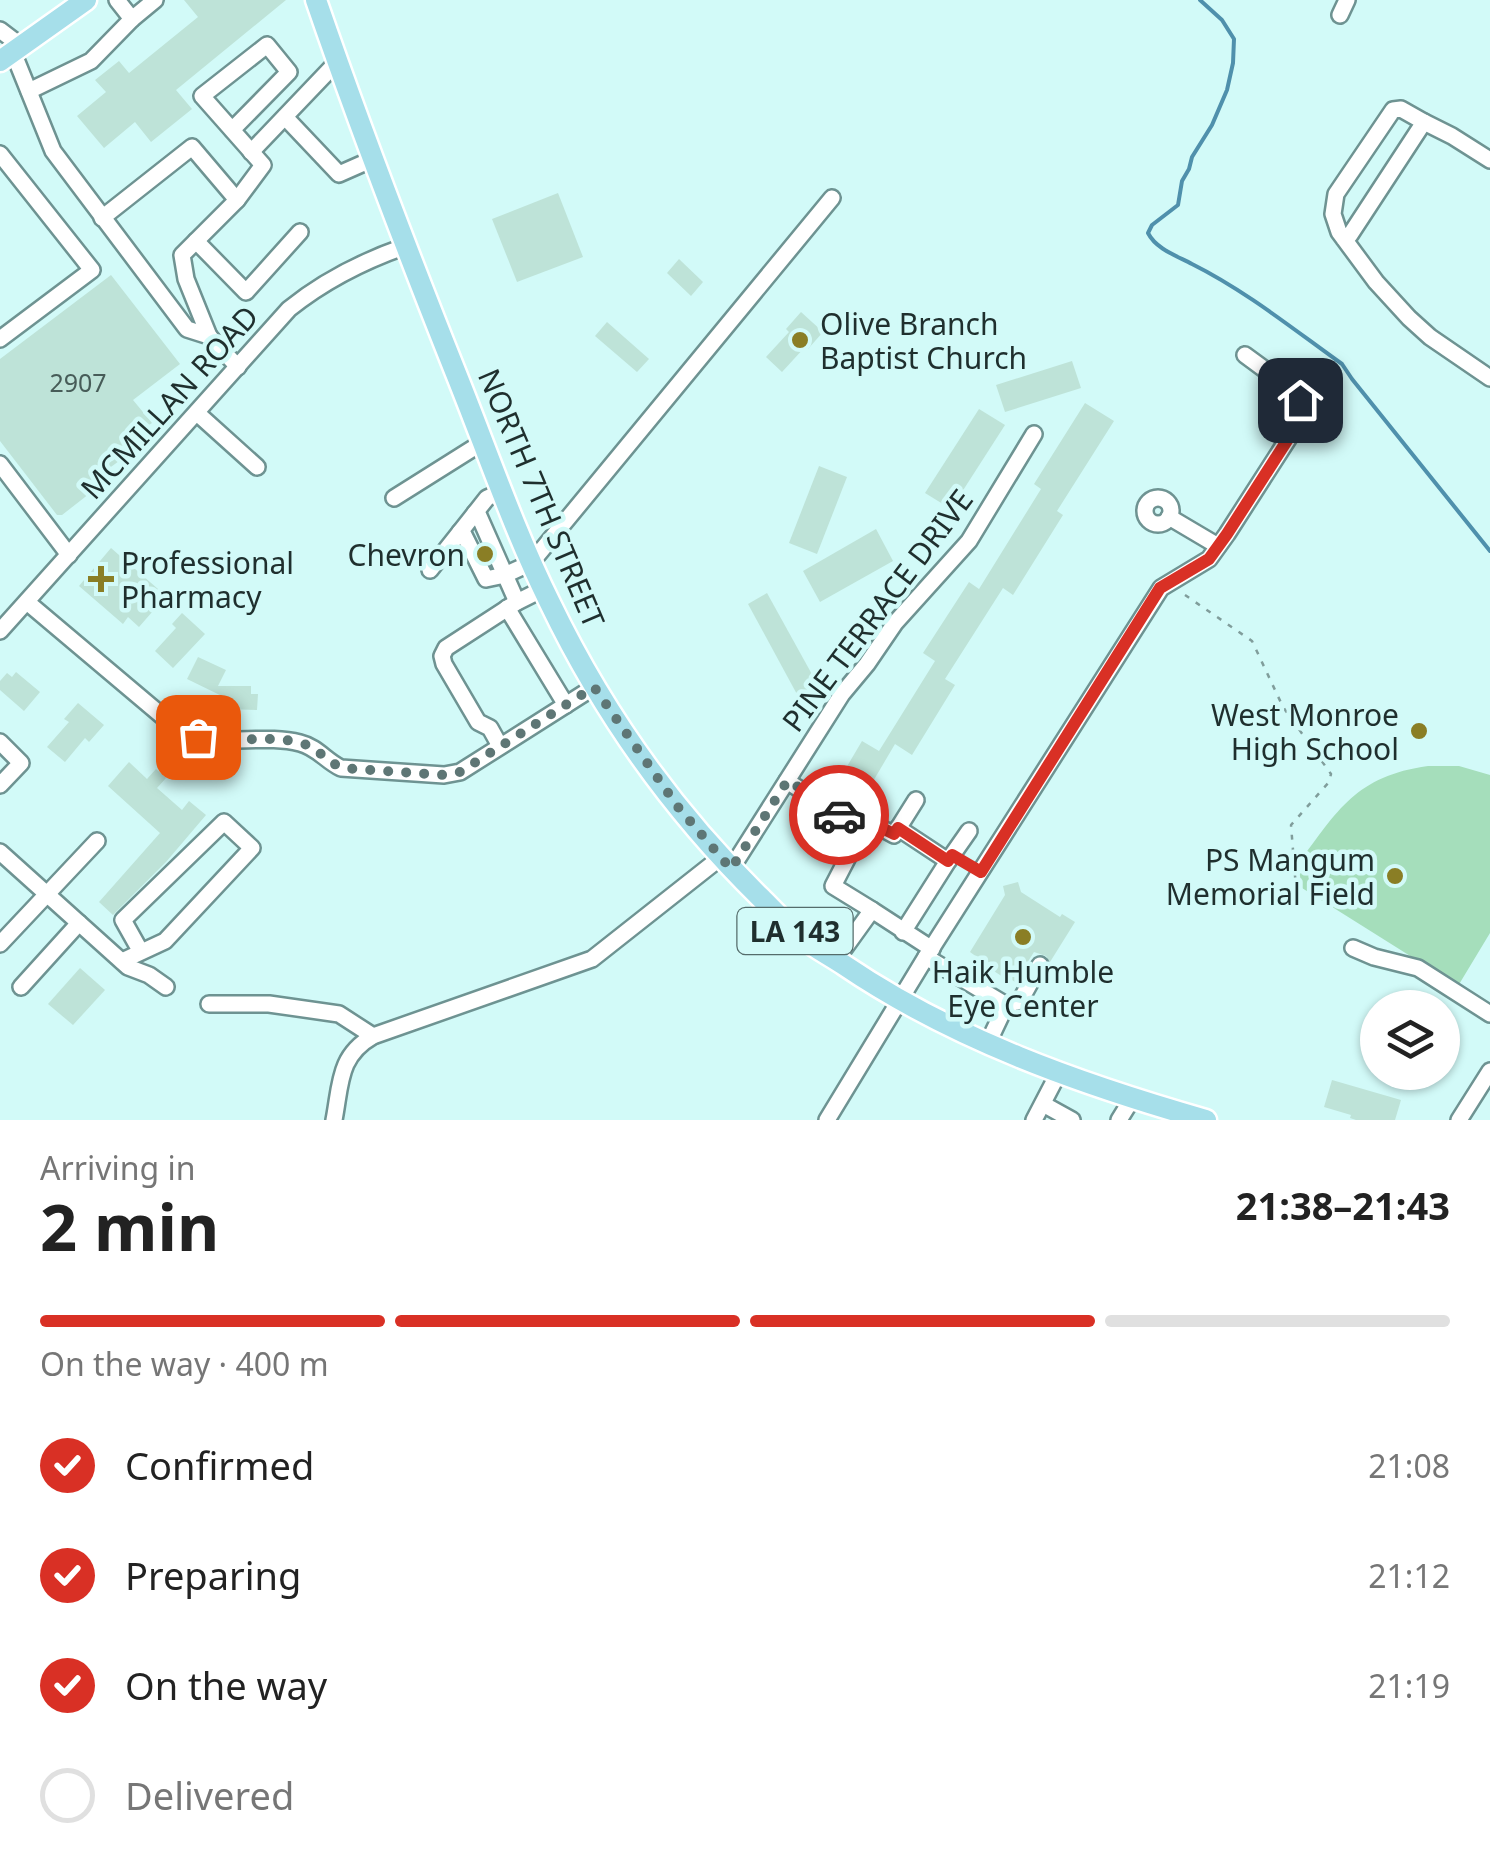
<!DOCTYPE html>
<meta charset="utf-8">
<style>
body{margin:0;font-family:"Noto Sans",sans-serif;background:#f6f6f6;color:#222;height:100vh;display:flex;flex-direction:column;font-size:38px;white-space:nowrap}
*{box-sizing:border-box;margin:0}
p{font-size:32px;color:#767676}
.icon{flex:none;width:55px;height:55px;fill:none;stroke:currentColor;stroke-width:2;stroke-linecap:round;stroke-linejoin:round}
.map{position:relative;height:1120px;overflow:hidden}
.sheet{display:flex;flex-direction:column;background:#fff;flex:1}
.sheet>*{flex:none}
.buttons{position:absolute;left:1360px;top:990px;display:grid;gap:20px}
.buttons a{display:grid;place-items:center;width:100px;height:100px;border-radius:50%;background:#fff;box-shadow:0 2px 8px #0004;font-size:50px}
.pin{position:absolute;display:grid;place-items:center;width:85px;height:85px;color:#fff;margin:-42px;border-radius:20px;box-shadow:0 5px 15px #0006}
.courier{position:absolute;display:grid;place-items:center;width:100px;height:100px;margin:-50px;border:8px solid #d93025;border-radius:50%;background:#fff;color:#222;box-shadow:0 2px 12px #0007}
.headline em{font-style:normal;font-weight:700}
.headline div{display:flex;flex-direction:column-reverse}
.headline{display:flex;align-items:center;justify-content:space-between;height:170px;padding:0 40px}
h1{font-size:65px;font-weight:700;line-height:75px}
.bar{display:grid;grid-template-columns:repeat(4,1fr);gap:15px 10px;align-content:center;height:120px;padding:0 40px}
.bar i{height:12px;border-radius:8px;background:#e0e0e0}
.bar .active{background:#d93025}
.bar p{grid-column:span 4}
ol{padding:0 40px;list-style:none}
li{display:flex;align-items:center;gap:30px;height:110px}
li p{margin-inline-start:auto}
li .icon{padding:10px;border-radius:50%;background:#d93025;color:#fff;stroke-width:4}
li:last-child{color:#767676}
li i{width:55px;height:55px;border:5px solid #e0e0e0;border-radius:50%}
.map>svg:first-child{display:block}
</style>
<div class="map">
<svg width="1490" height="1120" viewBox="0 0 1490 1120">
<rect width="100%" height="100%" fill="#d2faf8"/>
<path fill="#a5debb" d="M1428 766H1459L1490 775V933L1458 986 1302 888 1298 864C1338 810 1356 776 1428 766Z"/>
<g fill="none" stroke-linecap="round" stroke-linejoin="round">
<path stroke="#4f90ac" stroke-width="4" d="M1200 0 1222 20 1234 39 1233 63 1227 90 1212 125 1192 157 1189 169 1182 181 1178 205 1152 225 1148 233C1156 249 1177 256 1192 264 1246 291 1293 329 1342 364L1352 379 1490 551"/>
</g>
<g fill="#bee3d8">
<path d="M184 0H286L176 90 192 109 151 142 135 122 104 148 77 116 106 92 95 80 119 61 129 73 198 17Z"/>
<path d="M558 193 583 257 517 282 492 219Z"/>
<path d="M679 259 703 282 691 296 667 273Z"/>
<path d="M111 275 180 364 133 400 152 423 127 439 130 444 122 450 126 456 97 477 103 483 62 515H57L0 441V359Z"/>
<path d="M801 312 823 332 808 349 805 347 782 372 766 357 789 332 786 329Z"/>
<path d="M607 322 649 359 637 372 595 336Z"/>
<path d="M1072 361 1081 388 1005 412 996 385Z"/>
<path d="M1085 403 1114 421 1057 511 1063 515 1013 595 1003 588 945 679 955 685 912 755 895 744 865 795 839 780 862 741 879 751 935 661 923 653 969 582 979 589 1041 489 1034 484Z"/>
<path d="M979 409 1005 425 951 509 925 493Z"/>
<path d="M819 466 847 477 817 554 789 543Z"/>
<path d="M876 529 893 561 820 602 803 571Z"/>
<path d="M111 548 166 596 139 627 128 617 123 624 79 586Z"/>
<path d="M767 593 819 687 799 698 748 604Z"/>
<path d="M182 613 205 634 173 668 155 651 176 628 172 624Z"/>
<path d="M198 657 226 670 218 686H251V694H258L257 710 226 709V698L187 679Z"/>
<path d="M16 672 40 692 24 711 0 690V681L7 673 12 677Z"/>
<path d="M78 703 104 725 89 742 85 738 65 762 47 747 69 722 64 719Z"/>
<path d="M129 762 147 779 156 769 166 778 157 788 182 810 189 801 206 815 166 862 113 915 99 902 160 833 108 786Z"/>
<path d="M1018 882 1021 892 1060 917 1062 914 1075 922 1050 962 1046 956 1034 952 1015 982 1004 975 1003 977 980 962 981 960 970 952 1005 895 1003 886Z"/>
<path d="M80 968 105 990 73 1025 48 1004Z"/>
<path d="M1332 1080 1401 1100 1395 1120H1356L1350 1118 1351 1115 1324 1107Z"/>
</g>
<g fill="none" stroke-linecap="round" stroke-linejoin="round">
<defs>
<g id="minor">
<path d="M117 0 132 19 155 0"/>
<path d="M1340 15 1347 0"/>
<path d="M0 30 21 46"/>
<path d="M13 52 53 151 187 329 209 336 238 367"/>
<path d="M29 91 91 61 132 19"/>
<path d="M285 117 339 174 373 159"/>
<path d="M1424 122 1452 136 1490 160"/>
<path d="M232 130 289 72 267 45 202 96 263 165 237 200"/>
<path d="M251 152 337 62"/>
<path d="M0 154 92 270 0 339"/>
<path d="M102 218 192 147 237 200 182 255 186 279 209 336"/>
<path d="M1344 239 1350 235 1424 122 1401 109 1393 110 1336 194 1333 214 1339 232 1376 282 1409 318 1430 337 1490 378"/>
<path d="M196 241 246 292 300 232"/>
<path d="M197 413 257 467"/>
<path d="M0 464 69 555"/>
<path d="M394 498 483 442"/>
<circle cx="1158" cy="511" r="13"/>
<path d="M475 513 479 516 517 602"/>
<path d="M1169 517 1218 546"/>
<path d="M460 532 464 535 486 579 505 575 531 563 832 198"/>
<path d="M430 570 487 498 503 491"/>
<path d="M27 602 180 731C217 749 261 733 300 743 317 747 326 761 341 768L444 775 460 772 594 687"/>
<path d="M507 608 566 705"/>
<path d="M0 631 289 309C325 280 363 261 406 246"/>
<path d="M0 742 21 763 0 785"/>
<path d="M500 746 490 728 478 722 444 664 442 656 446 648 517 602 543 589"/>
<path d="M787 781 862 830 833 886 872 910 836 960"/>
<path d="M898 828 948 861 969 831"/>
<path d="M862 830 870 822 894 835 916 800"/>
<path d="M0 852 128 967 149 975 166 987"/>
<path d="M731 869 842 694 867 664 895 623 969 541 1034 434"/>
<path d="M872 910 932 949"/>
<path d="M903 932 948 861"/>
<path d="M0 944 97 841"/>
<path d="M1353 948 1374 957 1418 968 1490 1014"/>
<path d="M926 957 1006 1005"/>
<path d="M122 961 165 941 252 848 224 822 123 920 141 952"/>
<path d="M21 987 79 923"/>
<path d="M209 1004H269L339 1014 373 1036"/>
<path d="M988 1043 1006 1005 1020 1001 1040 965"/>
<path d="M1043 1104 1072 1120"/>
<path d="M334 1120C341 1084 338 1056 373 1036L592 959 720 858"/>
<path d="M827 1120 926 957 1161 588 1209 559 1227 534 1297 425C1301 412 1302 403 1294 391L1245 355"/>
<path d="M1034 1120 1059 1072"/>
<path d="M1119 1120 1132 1099"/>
<path d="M1459 1120 1490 1071"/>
</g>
<g id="major">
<path d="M316 0C359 125 406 248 455 371 486 448 513 528 550 603 603 713 674 813 761 898 774 911 786 924 799 935 813 947 829 955 844 965 953 1039 1080 1084 1206 1120"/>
<path d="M0 61 86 0"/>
</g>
</defs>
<use href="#minor" stroke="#6e9392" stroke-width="20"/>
<use href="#major" stroke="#fff" stroke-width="25"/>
<path stroke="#809d9b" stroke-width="2.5" stroke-dasharray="5 8" stroke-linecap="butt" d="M1185 595 1252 641 1283 707 1331 774 1329 782 1291 825 1296 888 1285 905"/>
<use href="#minor" stroke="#fff" stroke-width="15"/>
<use href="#major" stroke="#a6dfea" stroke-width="20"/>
</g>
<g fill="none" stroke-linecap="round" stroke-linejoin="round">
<path stroke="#5e7675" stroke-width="10" stroke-dasharray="0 18" d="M198 737C231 744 268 734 301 743 318 748 326 761 342 768L444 775 460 772 594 687 678 807 731 869 788 780 839 815"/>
<path stroke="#d93025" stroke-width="12" d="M839 815 862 830 870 822 894 834 898 828 948 861 952 855 981 872 1160 588 1209 559 1227 534 1297 425 1301 414 1300 400"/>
</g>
<g fill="#8a7e25" stroke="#d2faf8" stroke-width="4">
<circle cx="800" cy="340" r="10"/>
<circle cx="485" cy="554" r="10"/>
<path d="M96 564h10v10h10v10h-10v10h-10v-10h-10v-10h10z"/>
<circle cx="1419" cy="731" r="10"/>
<circle cx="1395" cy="876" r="10"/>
<circle cx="1023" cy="937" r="10"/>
</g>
<g text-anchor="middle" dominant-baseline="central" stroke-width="9" stroke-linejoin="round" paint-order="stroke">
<g font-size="25" fill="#475c58">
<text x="78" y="382">2907</text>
</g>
<rect fill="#d2faf8" stroke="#556c6b" stroke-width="2.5" x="737.5" y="908" width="115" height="46" rx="8"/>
<g font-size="28" font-weight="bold" fill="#1f2f2e">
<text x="795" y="931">LA 143</text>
</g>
<g font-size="30" fill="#1f2f2e" stroke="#d2faf8" text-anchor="end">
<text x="820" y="323" text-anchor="start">Olive Branch<tspan x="820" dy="34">Baptist Church</tspan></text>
<text x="465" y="554">Chevron</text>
<text x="121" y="562" text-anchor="start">Professional<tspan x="121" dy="34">Pharmacy</tspan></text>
<text x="1399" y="714">West Monroe<tspan x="1399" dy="34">High School</tspan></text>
<text x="1375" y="859">PS Mangum<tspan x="1375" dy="34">Memorial Field</tspan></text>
<text x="1023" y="971" text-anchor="middle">Haik Humble<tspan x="1023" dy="34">Eye Center</tspan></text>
</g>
<g font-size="30" fill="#1f2f2e" stroke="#d2faf8">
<text transform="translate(169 402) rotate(-48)">MCMILLAN ROAD</text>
<text transform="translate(542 498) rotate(67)">NORTH 7TH STREET</text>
<text transform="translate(877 610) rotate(-53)">PINE TERRACE DRIVE</text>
</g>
</g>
</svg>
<div class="buttons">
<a><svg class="icon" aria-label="layers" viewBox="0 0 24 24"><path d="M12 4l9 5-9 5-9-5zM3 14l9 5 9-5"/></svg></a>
</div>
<div class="pin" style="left:198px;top:737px;background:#ea580c"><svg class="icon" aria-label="bag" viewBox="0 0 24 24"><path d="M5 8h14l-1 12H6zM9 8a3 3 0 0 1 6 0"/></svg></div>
<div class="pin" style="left:1300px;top:400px;background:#1f2937"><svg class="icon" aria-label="home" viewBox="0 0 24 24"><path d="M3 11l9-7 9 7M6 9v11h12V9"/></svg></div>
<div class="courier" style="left:839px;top:815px"><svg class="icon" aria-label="car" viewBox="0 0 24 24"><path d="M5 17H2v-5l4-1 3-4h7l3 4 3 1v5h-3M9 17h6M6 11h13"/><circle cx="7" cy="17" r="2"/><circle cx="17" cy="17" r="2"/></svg></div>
</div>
<section class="sheet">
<div class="headline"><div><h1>2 min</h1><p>Arriving in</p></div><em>21:38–21:43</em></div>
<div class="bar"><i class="active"></i><i class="active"></i><i class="active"></i><i></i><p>On the way · 400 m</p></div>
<ol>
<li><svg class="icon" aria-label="check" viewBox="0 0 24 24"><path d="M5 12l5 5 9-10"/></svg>Confirmed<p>21:08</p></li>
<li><svg class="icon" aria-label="check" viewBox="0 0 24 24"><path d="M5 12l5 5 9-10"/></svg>Preparing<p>21:12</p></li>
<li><svg class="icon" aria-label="check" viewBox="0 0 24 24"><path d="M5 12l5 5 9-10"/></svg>On the way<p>21:19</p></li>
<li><i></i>Delivered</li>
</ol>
</section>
